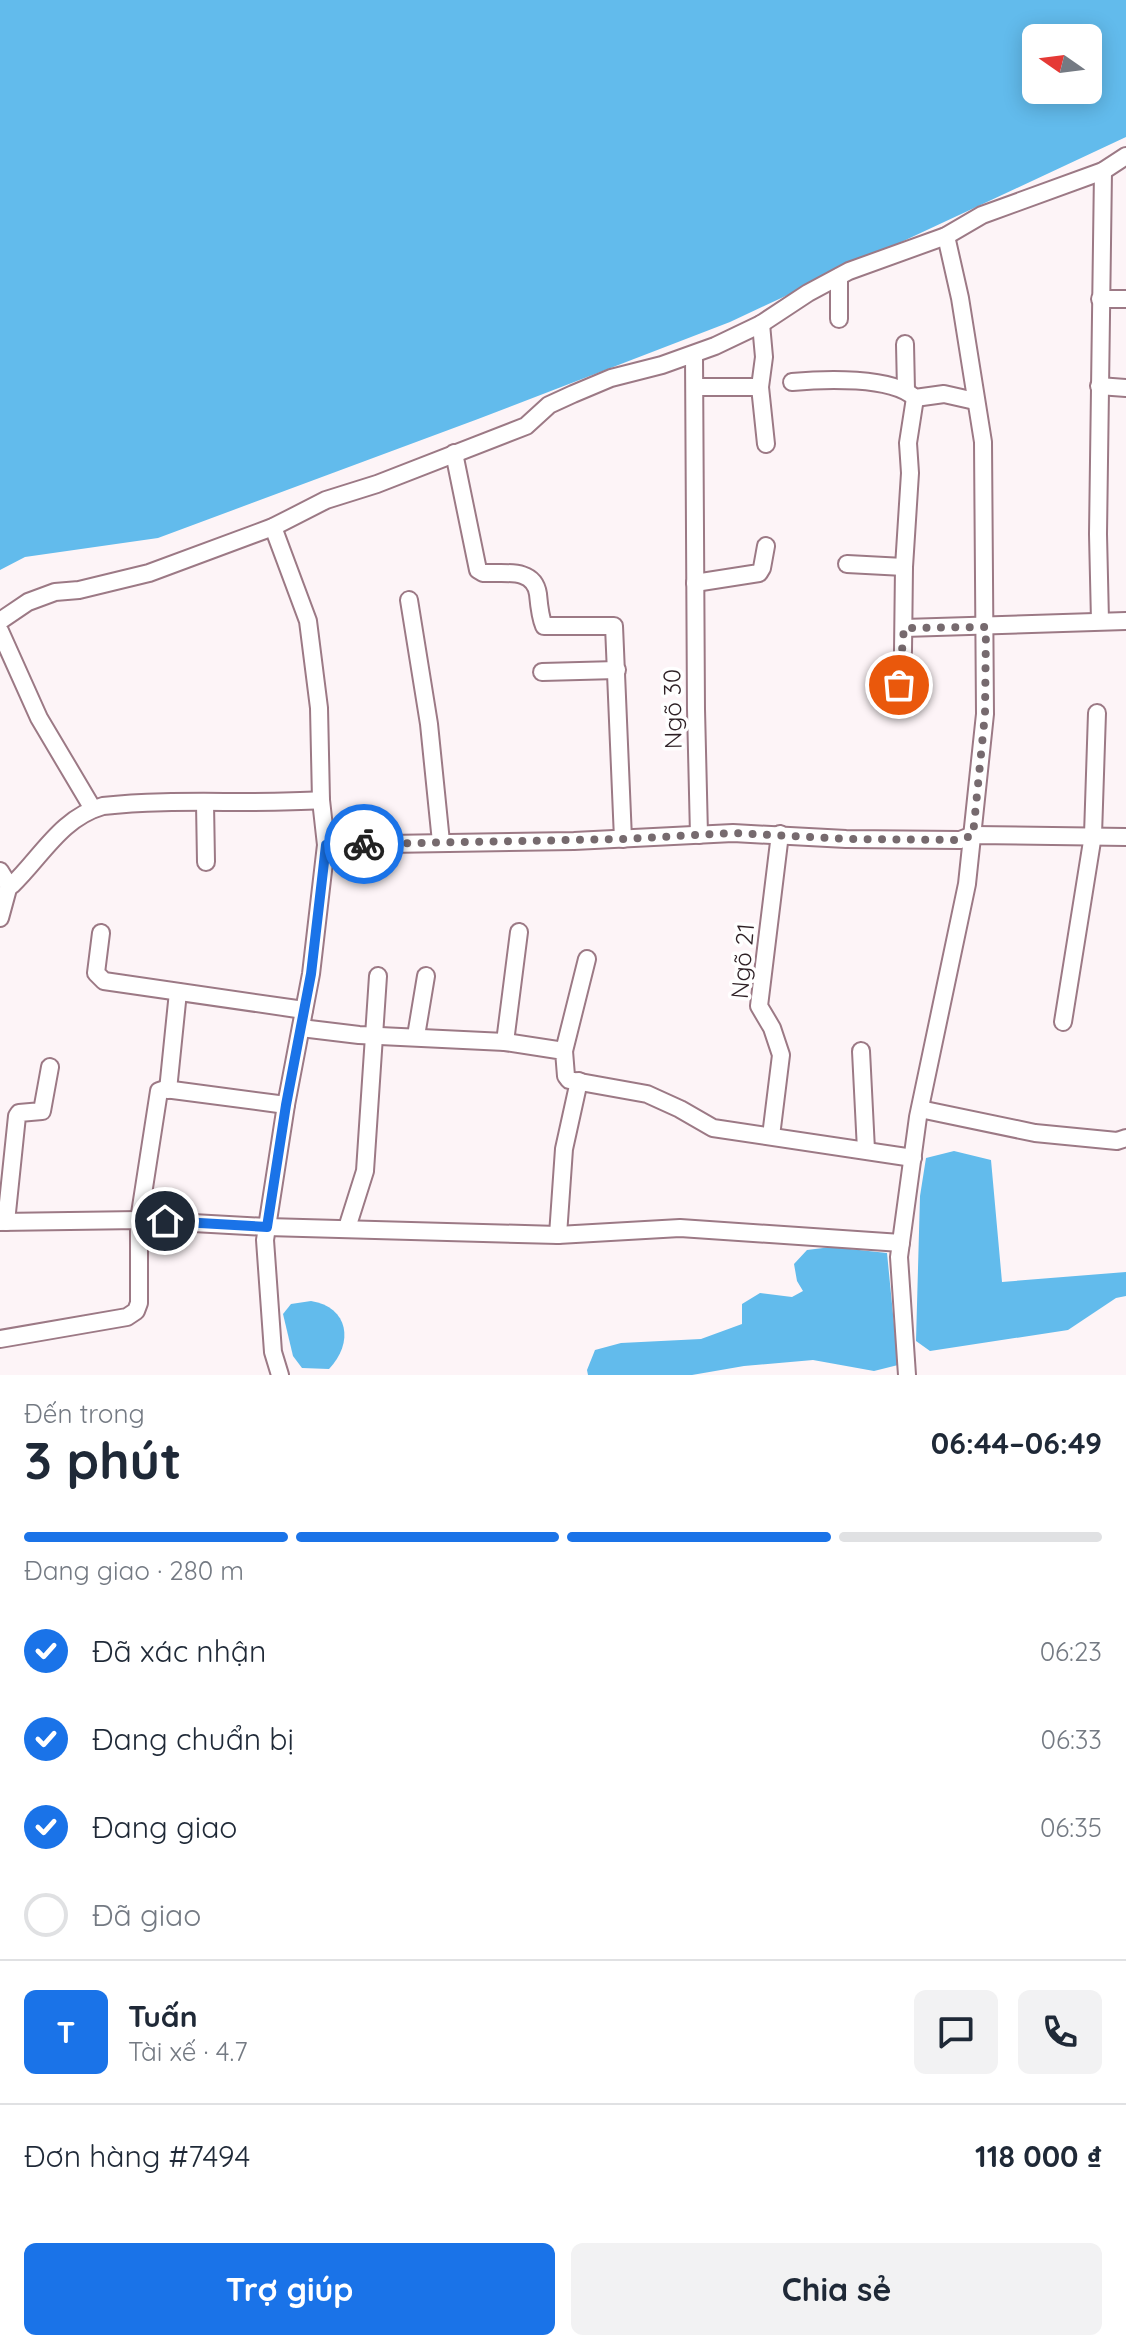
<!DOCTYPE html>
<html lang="vi">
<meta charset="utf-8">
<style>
body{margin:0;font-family:Quicksand,sans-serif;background:#f2f2f3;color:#1f2937;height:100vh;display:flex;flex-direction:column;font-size:30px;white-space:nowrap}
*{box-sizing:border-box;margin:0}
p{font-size:26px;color:#747a83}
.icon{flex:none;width:44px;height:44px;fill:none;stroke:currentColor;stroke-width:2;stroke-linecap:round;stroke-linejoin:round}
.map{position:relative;height:1375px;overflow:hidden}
.side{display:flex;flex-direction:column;background:#fff;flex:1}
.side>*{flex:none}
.needle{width:52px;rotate:284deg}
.tools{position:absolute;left:1022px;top:24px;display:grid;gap:16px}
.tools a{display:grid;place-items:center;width:80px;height:80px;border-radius:12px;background:#fff;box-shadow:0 4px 20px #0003;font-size:40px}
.pin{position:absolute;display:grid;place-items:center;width:68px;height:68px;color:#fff;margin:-34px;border:4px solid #fff;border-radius:50%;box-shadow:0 2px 8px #0007}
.courier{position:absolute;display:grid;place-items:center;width:80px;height:80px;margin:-40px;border:6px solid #1a73e8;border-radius:50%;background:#fff;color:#222;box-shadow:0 2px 10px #0007}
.head em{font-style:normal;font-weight:700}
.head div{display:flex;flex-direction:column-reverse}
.head{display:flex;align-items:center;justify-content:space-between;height:136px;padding:0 24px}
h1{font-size:52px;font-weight:700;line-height:60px}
.bar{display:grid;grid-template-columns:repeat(4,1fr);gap:12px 8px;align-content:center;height:96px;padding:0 24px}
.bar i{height:10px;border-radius:6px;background:#e0e1e3}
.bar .selected{background:#1a73e8}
.bar p{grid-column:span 4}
.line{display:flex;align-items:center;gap:20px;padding:0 24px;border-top:2px solid #e0e1e3}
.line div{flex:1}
.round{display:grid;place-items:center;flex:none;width:84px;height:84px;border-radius:12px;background:#f2f2f3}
ol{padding:0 24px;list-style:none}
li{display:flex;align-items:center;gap:24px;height:88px}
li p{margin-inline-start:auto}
li .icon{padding:8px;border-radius:50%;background:#1a73e8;color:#fff;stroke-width:4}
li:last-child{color:#747a83}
li i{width:44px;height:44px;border:4px solid #e0e1e3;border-radius:50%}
.cta{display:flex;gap:16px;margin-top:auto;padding:16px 24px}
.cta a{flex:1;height:92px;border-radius:12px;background:#1a73e8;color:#fff;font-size:32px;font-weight:700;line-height:92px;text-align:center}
.cta a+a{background:#f2f2f3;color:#1f2937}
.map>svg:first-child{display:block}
</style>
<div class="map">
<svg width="1126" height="1375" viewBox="0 0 1126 1375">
<rect width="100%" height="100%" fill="#fdf4f7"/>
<g fill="#62bbec" fill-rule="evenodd">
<path d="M0 0H1126V137L730 322 478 419 158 538 25 557 0 570ZM1036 38H1088V90H1036Z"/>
<path d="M954 1151 991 1160 1002 1282 1126 1272V1296L1116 1298 1068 1330 930 1351 916 1341 920 1196 926 1158Z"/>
<path d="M831 1247 887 1253 898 1365 874 1371 813 1360 744 1366 692 1375H588L587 1370 595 1350 621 1343 701 1339 742 1324V1304L760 1293 792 1297 803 1291 797 1281 794 1264 807 1250Z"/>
<path d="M311 1301C349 1307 354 1343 329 1369L302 1368 293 1356 283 1314 291 1304Z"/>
</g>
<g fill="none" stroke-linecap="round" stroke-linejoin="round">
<defs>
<g id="minor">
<path d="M839 277V319"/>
<path d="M1100 299H1126"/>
<path d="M761 324 764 357 760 387 766 444"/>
<path d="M905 344 906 390"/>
<path d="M694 355 696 709 699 835"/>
<path d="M792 382C823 379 892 376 915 398L944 394 975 401"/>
<path d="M1099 386 1126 388"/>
<path d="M695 387H760"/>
<path d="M454 453 478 570 483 573C504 574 534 567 538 594 539 605 540 617 544 626H614L623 839"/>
<path d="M273 527 308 621 319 708 321 800 326 845 311 974 286 1105 265 1240 273 1352 280 1375"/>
<path d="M847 564 904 567"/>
<path d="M695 583 759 573 762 568 766 546"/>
<path d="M409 600 429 724 441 842"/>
<path d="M0 621 28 602 55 592 79 590 149 573 273 527 326 500 377 484 526 426 549 405 573 394 611 378 662 365 715 346 761 324 808 293 849 271 946 236 982 215 1103 171 1126 156"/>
<path d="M1100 621 1098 534 1103 171"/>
<path d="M904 628 1126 621"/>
<path d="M0 631 39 718 93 809"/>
<path d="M542 672 617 670"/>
<path d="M899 685 903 651 904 567 910 473 908 443 915 398"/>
<path d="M205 803 206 862"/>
<path d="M326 845 574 841 733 833 846 839 960 840 973 835 1126 837"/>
<path d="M0 871 8 884 12 885C42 856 61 818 103 806 175 798 250 805 321 800"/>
<path d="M0 918 9 885"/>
<path d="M101 933 96 973 104 981 304 1010"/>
<path d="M1063 1022 1093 835 1097 713"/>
<path d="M301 1028 359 1035 505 1042 564 1051 566 1076 569 1080 647 1094 680 1109 713 1128 913 1158"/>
<path d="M416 1036 426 976"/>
<path d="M505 1042 519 932"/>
<path d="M564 1051 587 959"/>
<path d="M861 1051 866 1150"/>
<path d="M168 1090 178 992"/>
<path d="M920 1109 1035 1133 1117 1141 1126 1138"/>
<path d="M771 1136 781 1055 772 1028 759 1006 780 834"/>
<path d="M0 1222 139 1220 267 1227 558 1235 680 1228 901 1243"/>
<path d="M6 1222 17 1116 19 1113 42 1111 50 1067"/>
<path d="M347 1228 365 1171 378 976"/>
<path d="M558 1235 564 1149 579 1081"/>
<path d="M0 1339 127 1317 136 1311 139 1303V1220L159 1091 165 1089 286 1105"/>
<path d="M907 1375 899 1257 918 1117 967 884 985 714 983 442 960 298 946 236"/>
</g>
</defs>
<use href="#minor" stroke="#9c7985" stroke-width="20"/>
<use href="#minor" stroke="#fff" stroke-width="16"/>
</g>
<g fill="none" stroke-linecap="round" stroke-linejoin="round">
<path stroke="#766a6e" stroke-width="8" stroke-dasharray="0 14.4" d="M364 844 623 839 733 833 846 839 960 840 973 835 985 714 986 627 904 628 899 685"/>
<path stroke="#1a73e8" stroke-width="10" d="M165 1221 267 1227 286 1105 311 974 326 845 364 844"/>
</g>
<g text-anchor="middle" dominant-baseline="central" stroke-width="7" stroke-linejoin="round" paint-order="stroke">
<g font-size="24" fill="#2d1f24" stroke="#fff">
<text transform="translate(672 709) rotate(-91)">Ngõ 30</text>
<text transform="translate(742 961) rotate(-85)">Ngõ 21</text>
</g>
</g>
</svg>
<div class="tools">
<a><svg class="needle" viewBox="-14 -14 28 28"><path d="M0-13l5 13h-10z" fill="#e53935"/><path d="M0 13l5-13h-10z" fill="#747a83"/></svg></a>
</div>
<div class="pin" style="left:899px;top:685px;background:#ea580c"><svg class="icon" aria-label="bag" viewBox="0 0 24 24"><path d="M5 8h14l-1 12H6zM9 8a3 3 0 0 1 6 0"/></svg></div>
<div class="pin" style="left:165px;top:1221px;background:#1f2937"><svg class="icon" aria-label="home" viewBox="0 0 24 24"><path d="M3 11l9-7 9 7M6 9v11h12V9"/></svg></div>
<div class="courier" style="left:364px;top:844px"><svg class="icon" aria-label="bike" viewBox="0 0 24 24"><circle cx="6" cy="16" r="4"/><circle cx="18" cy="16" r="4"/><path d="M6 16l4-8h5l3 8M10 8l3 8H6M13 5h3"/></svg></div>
</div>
<section class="side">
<div class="head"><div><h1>3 phút</h1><p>Đến trong</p></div><em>06:44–06:49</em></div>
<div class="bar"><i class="selected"></i><i class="selected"></i><i class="selected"></i><i></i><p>Đang giao · 280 m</p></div>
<ol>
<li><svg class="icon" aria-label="check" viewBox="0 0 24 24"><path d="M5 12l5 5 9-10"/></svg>Đã xác nhận<p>06:23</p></li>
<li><svg class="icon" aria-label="check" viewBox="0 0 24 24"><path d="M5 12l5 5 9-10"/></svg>Đang chuẩn bị<p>06:33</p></li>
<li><svg class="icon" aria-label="check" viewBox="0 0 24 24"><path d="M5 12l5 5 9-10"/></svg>Đang giao<p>06:35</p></li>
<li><i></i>Đã giao</li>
</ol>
<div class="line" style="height:144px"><b class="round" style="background:#1a73e8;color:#fff">T</b><div><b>Tuấn</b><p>Tài xế · 4.7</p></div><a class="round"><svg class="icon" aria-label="chat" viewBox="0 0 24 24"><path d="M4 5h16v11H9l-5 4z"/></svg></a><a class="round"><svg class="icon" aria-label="phone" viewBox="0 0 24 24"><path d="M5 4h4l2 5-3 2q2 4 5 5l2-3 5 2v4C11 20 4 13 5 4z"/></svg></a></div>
<div class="line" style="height:104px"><div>Đơn hàng #7494</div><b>118 000 ₫</b></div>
<div class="cta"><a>Trợ giúp</a><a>Chia sẻ</a></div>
</section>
